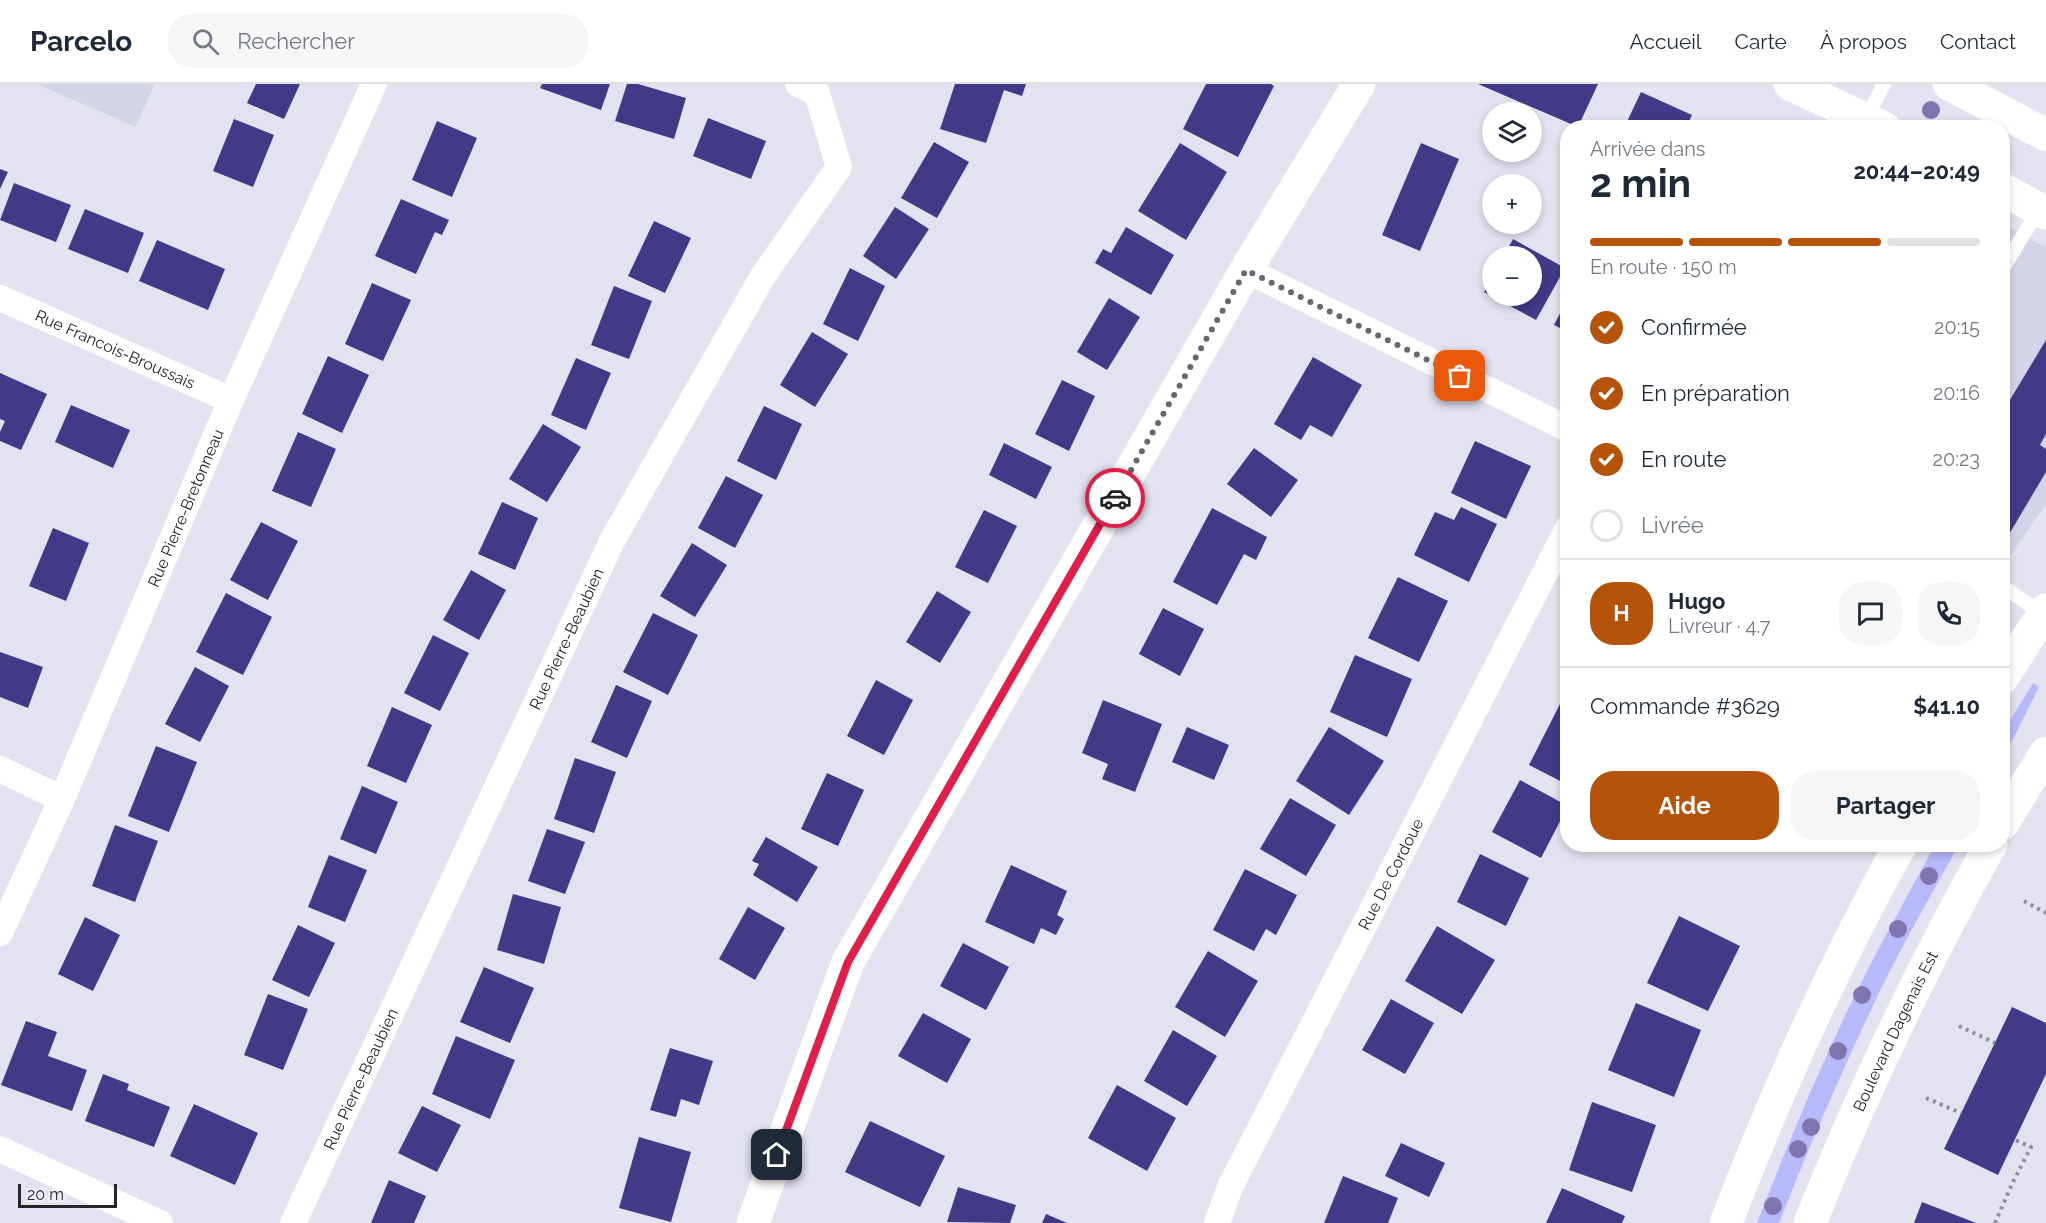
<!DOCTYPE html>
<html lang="fr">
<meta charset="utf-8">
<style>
body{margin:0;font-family:Raleway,sans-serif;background:#f6f6f7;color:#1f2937;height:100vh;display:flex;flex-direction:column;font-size:22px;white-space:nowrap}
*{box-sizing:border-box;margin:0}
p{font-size:20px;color:#747a83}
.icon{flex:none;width:33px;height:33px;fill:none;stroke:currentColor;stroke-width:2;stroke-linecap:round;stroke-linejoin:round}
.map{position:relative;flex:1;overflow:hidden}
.details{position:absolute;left:1560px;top:36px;width:450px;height:732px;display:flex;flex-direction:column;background:#fff;border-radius:24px;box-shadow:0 3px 9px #0003}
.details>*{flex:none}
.buttons{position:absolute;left:1482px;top:18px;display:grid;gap:12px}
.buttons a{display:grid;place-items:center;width:60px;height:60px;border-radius:50%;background:#fff;box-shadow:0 3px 9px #0003;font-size:30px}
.scale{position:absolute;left:18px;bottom:15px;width:99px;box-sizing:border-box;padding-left:6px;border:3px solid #25252a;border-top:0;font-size:16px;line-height:21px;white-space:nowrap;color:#25252a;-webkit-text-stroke:4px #eff0fd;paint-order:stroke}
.pin{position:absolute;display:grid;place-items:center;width:51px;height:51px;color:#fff;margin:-26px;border-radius:12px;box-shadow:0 3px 9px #0006}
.courier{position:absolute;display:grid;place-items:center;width:60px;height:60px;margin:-30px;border:4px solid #e11d48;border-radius:50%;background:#fff;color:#222;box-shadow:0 2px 8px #0007}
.overview em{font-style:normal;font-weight:700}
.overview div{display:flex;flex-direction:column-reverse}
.overview{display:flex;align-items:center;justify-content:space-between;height:102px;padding:0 30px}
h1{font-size:39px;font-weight:700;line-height:45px}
.bar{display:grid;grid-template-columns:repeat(4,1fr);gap:9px 6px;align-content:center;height:72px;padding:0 30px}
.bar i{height:8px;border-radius:4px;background:#e0e1e3}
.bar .current{background:#b45309}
.bar p{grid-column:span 4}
.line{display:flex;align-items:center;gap:15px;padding:0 30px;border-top:2px solid #e0e1e3}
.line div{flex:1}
.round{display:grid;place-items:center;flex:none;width:63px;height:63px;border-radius:24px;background:#f6f6f7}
ol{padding:0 30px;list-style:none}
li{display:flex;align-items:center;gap:18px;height:66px}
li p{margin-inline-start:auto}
li .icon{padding:6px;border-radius:50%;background:#b45309;color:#fff;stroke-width:4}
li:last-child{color:#747a83}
li i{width:33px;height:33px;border:3px solid #e0e1e3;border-radius:50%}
.primary-button{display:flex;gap:12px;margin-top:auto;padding:12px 30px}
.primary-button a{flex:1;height:69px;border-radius:24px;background:#b45309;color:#fff;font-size:24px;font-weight:700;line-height:69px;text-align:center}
.primary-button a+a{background:#f6f6f7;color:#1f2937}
header{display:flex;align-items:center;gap:36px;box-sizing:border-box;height:84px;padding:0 30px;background:#fff;border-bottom:2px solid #e0e1e3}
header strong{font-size:28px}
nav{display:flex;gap:33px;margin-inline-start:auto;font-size:21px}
.search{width:420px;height:54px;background:#f6f6f7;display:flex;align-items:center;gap:15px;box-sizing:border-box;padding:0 21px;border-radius:24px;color:#747a83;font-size:22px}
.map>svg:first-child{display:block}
</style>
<header>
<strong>Parcelo</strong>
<div class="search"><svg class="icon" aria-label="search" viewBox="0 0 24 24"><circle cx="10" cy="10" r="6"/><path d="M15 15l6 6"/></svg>Rechercher</div>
<nav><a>Accueil</a><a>Carte</a><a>À propos</a><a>Contact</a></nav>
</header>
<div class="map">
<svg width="2046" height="1139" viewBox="0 0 2046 1139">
<rect width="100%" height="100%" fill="#e2e2f0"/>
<g fill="#d3d4e7">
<path d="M37 0H154L136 43Z"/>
<path d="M2002 139 2046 164V420L2003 482Z"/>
</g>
<g fill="#b8b9fa">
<path d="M2033 599 2039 603 2003 675V648Z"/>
<path d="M1935 761H1959C1928 816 1896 872 1869 930 1837 998 1807 1068 1779 1139H1757C1784 1070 1812 1001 1844 934 1872 875 1904 818 1935 761Z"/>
</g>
<g fill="#413b87">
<path d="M256 0H300L284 35 247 19Z"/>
<path d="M542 0H610L601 26 540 4Z"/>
<path d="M627 0H638L686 14 674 55 615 37Z"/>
<path d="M955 0H1026L1022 12 1004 6 986 59 940 45Z"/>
<path d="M1206 0H1271L1274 2 1238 73 1183 45Z"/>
<path d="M1478 0H1598L1578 43Z"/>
<path d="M1641 8 1692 31 1686 44H1624Z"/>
<path d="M708 34 766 57 751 95 693 72Z"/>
<path d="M234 35 274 51 253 103 213 87Z"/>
<path d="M437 37 477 54 452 113 412 96Z"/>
<path d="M934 58 969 78 937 134 901 114Z"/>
<path d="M1180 59 1227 88 1186 156 1138 127Z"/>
<path d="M1421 59 1459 75 1420 167 1382 151Z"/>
<path d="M0 85 8 88 0 105Z"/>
<path d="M14 99 71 121 56 158 0 136Z"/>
<path d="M401 115 449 136 442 151 435 148 416 190 375 172Z"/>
<path d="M895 123 929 145 896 195 863 172Z"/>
<path d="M85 125 144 149 128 189 68 165Z"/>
<path d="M654 137 691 154 665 209 628 192Z"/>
<path d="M1126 143 1174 171 1151 211 1095 179 1103 165 1111 169Z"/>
<path d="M1513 155 1565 184 1536 236 1484 208 1492 193V212H1532V172H1504Z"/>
<path d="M157 156 225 185 208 226 139 197Z"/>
<path d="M850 184 885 202 858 257 823 240Z"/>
<path d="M372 199 411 216 383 277 345 260Z"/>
<path d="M614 202 652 217 629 275 591 261Z"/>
<path d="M1109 214 1140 233 1107 286 1077 268Z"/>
<path d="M1568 214V248L1554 241Z"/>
<path d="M812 248 848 270 815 323 780 301Z"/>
<path d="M2046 256V350L2040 361 2046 365V388L2008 452 2002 449V329Z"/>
<path d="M328 272 369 291 342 349 302 330Z"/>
<path d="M1313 273 1362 301 1332 353 1310 341 1301 356 1274 340Z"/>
<path d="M576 274 611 289 586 346 551 331Z"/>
<path d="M0 289 47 310 21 366 0 357V348L5 337 0 335Z"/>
<path d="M1062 296 1095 312 1069 367 1035 350Z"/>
<path d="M71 321 130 346 113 384 55 358Z"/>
<path d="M764 322 802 340 776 396 737 377Z"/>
<path d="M543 340 581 363 547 418 509 395Z"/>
<path d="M298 348 336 365 311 423 272 407Z"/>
<path d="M1475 357 1531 382 1506 435 1451 409Z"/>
<path d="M1004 359 1052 383 1036 415 989 391Z"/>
<path d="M1254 364 1298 396 1271 433 1227 400Z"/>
<path d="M726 392 763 411 735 464 698 444Z"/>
<path d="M502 418 538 434 515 486 478 470Z"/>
<path d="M1461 423 1497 440 1469 498 1414 471 1435 428 1454 436Z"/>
<path d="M1212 424 1267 453 1256 476 1244 470 1217 521 1173 498Z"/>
<path d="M984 426 1017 442 988 499 955 483Z"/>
<path d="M261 438 298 457 268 516 230 496Z"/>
<path d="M53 444 89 459 66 517 29 502Z"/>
<path d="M692 459 727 481 695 533 660 512Z"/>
<path d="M471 486 506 506 479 556 443 536Z"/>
<path d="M1398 493 1448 517 1419 578 1368 554Z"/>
<path d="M937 507 971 528 940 579 906 558Z"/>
<path d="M226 509 272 533 243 591 196 568Z"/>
<path d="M1163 524 1204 545 1180 592 1139 570Z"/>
<path d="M653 529 698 551 668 611 623 588Z"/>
<path d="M433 551 469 569 440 627 404 609Z"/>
<path d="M0 568 43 583 28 624 0 613Z"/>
<path d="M1355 571 1412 595 1387 653 1330 628Z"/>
<path d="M195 583 229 602 200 658 165 640Z"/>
<path d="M876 596 913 616 884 671 847 652Z"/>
<path d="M616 601 652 617 627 674 591 658Z"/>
<path d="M1103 616 1162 640 1135 708 1102 695 1108 680 1082 669Z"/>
<path d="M1562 616 1568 619V701L1529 681Z"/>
<path d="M392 623 432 641 406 699 367 682Z"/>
<path d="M1187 643 1229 661 1214 696 1172 678Z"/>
<path d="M1329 643 1384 677 1349 731 1296 697Z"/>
<path d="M156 662 197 678 169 748 128 732Z"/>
<path d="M575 674 616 688 594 749 554 735Z"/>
<path d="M827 689 864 706 838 762 801 745Z"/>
<path d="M1520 696 1568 722 1541 774 1492 748Z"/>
<path d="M362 702 398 718 376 770 340 755Z"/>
<path d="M1290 714 1336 741 1306 792 1260 765Z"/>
<path d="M115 741 158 757 135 818 92 802Z"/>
<path d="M547 745 585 758 565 810 528 797Z"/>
<path d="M766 753 818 783 797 818 753 791 759 780 752 777Z"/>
<path d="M1480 770 1529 794 1506 842 1457 818Z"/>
<path d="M329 771 367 786 345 838 308 823Z"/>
<path d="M1011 781 1067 807 1057 831 1064 835 1056 851 1041 844 1034 860 985 838Z"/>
<path d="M1245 785 1297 811 1276 851 1266 845 1254 867 1213 846Z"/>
<path d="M513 810 561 823 544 880 497 866Z"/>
<path d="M748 823 785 844 755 896 719 875Z"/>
<path d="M1679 832 1740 862 1708 927 1647 899Z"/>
<path d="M85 833 120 851 93 907 58 890Z"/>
<path d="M298 841 335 859 309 913 272 896Z"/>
<path d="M1437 842 1495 876 1462 930 1405 897Z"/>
<path d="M963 859 1009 883 986 926 940 902Z"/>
<path d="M1208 867 1258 897 1225 953 1175 923Z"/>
<path d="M484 883 534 904 510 959 460 938Z"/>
<path d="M268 910 308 925 283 986 244 971Z"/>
<path d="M1391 915 1434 939 1405 990 1362 966Z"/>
<path d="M1636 919 1701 946 1674 1013 1608 986Z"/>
<path d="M2012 923 2046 939V990L1998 1091 1944 1065Z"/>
<path d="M923 929 971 955 947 999 898 972Z"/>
<path d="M26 937 57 948 48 972 87 986 72 1027 1 1001Z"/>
<path d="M1173 946 1217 972 1187 1022 1144 997Z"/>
<path d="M456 952 515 976 490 1035 432 1010Z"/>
<path d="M670 964 713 977 699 1021 681 1015 676 1033 650 1026Z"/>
<path d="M103 990 129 1000 127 1006 170 1023 154 1063 85 1037Z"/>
<path d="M1117 1001 1176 1034 1147 1087 1088 1054Z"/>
<path d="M1592 1018 1656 1041 1632 1108 1569 1086Z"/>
<path d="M194 1020 258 1049 235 1101 170 1072Z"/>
<path d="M422 1022 461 1041 437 1088 398 1069Z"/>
<path d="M870 1037 945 1072 920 1123 845 1088Z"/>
<path d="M639 1053 691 1068 671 1138 619 1124Z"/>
<path d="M1401 1059 1445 1079 1429 1113 1385 1092Z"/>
<path d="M1343 1092 1398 1114 1388 1139H1324Z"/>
<path d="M389 1096 426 1112 414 1139H371Z"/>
<path d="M958 1103 1016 1121 1010 1139 947 1138Z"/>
<path d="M1562 1104 1625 1132 1622 1139H1546Z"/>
<path d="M1922 1118 1976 1139H1914Z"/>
<path d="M1046 1130 1067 1139H1042Z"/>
</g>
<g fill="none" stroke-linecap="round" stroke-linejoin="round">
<g stroke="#8e8e98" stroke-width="4" stroke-dasharray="3 4.5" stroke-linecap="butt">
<path d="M2024 817 2046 829"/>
<path d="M1959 942 1995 959"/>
<path d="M1926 1014 1961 1029"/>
<path d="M1995 1139 2013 1098 2031 1063 2015 1056"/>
</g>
<g stroke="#fff" stroke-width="14">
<path d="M1866 35 1884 0"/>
<path d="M2002 186 2039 125"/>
<path d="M2002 502 2043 530"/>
</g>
<g stroke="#fff" stroke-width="26">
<path d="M1246 186 1568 345"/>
<path id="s1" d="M0 214 231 316"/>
<path d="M0 685 62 715"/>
<path id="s2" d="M0 849 62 715 231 316 374 0"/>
<path d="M0 1065 160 1139"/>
<path id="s3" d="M293 1139 612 457 763 192 839 83 817 9 798 0"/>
<path id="s4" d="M1217 1139 1230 1103 1568 444"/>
</g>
<g stroke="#fff" stroke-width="33">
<path d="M1790 0 1884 44"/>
<path d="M1949 0 2046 51"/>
<path d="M2002 105 2046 129"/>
<path d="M753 1139 848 878 1246 186 1359 0"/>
</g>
<g stroke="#fff" stroke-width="33">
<path d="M2002 594 2046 526"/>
<path d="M2002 740 2046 669"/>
<path d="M1726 1139C1776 1009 1833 882 1901 760"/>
<path id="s5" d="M1810 1139C1862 1009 1922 883 1991 760"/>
</g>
</g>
<g fill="#8075b1">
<circle cx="1931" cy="26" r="9"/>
<circle cx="1929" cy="792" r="9"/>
<circle cx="1898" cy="845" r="9"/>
<circle cx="1862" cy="911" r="9"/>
<circle cx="1838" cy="967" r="9"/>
<circle cx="1811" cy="1043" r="9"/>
<circle cx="1798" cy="1065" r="9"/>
<circle cx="1773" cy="1122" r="9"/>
</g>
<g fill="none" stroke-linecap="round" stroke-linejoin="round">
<path stroke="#67676f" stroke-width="6" stroke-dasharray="0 10.8" d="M1115 414 1246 186 1460 292"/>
<path stroke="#e11d48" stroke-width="8" d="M777 1071 848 878 1115 414"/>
</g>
<g text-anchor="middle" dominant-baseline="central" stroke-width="6" stroke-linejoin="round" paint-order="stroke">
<g font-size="16" fill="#25252a" stroke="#eff0fd">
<text stroke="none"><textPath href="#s1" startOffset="126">Rue Francois-Broussais</textPath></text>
<text stroke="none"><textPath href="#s2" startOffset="464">Rue Pierre-Bretonneau</textPath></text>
<text stroke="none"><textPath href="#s3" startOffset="645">Rue Pierre-Beaubien</textPath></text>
<text stroke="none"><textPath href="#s4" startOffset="390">Rue De Cordoue</textPath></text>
<text stroke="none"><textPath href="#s5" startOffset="210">Boulevard Dagenais Est</textPath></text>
<text stroke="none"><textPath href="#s3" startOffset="159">Rue Pierre-Beaubien</textPath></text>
</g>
</g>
</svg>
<div class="buttons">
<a><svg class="icon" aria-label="layers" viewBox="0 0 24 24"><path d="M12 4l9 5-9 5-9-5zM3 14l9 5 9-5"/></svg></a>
<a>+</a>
<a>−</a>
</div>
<div class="scale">20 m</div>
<div class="pin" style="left:1460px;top:292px;background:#ea580c"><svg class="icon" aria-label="bag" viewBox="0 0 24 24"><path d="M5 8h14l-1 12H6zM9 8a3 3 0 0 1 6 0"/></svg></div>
<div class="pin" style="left:777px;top:1071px;background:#1f2937"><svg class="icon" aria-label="home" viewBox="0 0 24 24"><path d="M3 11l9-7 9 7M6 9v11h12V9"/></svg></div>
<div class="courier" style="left:1115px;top:414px"><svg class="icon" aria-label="car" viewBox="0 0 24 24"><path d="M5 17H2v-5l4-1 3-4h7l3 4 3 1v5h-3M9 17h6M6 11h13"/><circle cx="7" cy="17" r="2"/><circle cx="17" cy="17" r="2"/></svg></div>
<section class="details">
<div class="overview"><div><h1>2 min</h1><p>Arrivée dans</p></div><em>20:44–20:49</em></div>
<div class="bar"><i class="current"></i><i class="current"></i><i class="current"></i><i></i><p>En route · 150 m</p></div>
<ol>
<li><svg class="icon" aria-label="check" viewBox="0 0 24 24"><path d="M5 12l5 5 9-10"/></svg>Confirmée<p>20:15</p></li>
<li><svg class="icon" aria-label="check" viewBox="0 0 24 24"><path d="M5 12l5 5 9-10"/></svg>En préparation<p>20:16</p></li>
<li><svg class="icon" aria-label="check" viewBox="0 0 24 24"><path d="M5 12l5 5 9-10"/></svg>En route<p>20:23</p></li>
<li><i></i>Livrée</li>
</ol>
<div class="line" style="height:108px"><b class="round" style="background:#b45309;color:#fff">H</b><div><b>Hugo</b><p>Livreur · 4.7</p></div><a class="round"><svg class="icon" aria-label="chat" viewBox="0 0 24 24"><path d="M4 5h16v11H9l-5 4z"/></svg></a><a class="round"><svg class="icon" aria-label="phone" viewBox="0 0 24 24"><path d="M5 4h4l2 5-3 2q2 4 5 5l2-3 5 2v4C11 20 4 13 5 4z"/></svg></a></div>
<div class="line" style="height:78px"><div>Commande #3629</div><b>$41.10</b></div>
<div class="primary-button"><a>Aide</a><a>Partager</a></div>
</section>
</div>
